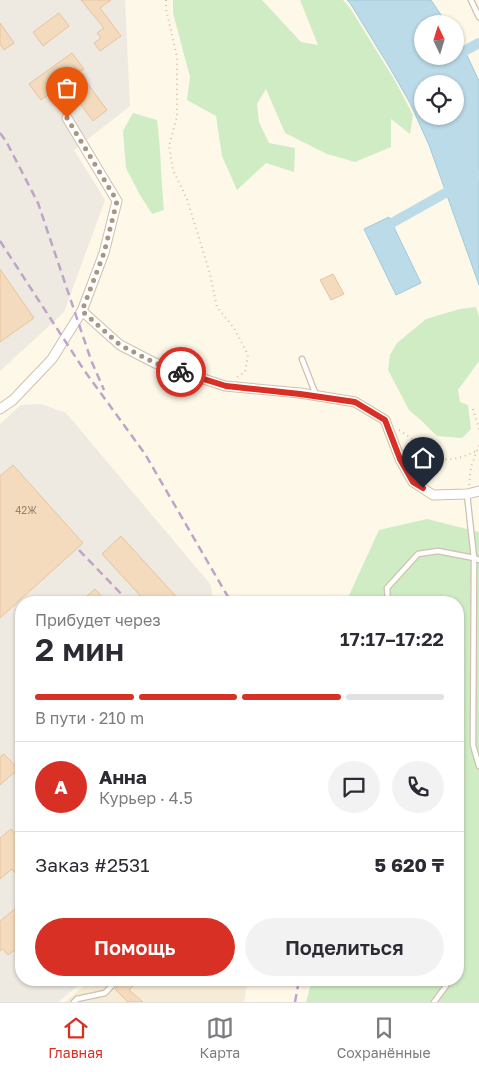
<!DOCTYPE html>
<html lang="ru">
<meta charset="utf-8">
<style>
body{margin:0;font-family:"Golos Text",sans-serif;background:#f2f2f3;color:#2b2b33;height:100vh;display:flex;flex-direction:column;font-size:19px;white-space:nowrap}
*{box-sizing:border-box;margin:0}
p{font-size:16px;color:#7c7c81}
.icon{flex:none;width:28px;height:28px;fill:none;stroke:currentColor;stroke-width:2;stroke-linecap:round;stroke-linejoin:round}
.map{position:relative;flex:1;overflow:hidden}
.panel{position:absolute;left:15px;top:596px;width:449px;height:390px;display:flex;flex-direction:column;background:#fff;border-radius:20px;box-shadow:0 1px 4px #0004}
.panel>*{flex:none}
.needle{width:32px;rotate:356deg}
.fabs{position:absolute;left:414px;top:15px;display:grid;gap:10px}
.fabs a{display:grid;place-items:center;width:50px;height:50px;border-radius:50%;background:#fff;box-shadow:0 1px 4px #0004;font-size:25px}
.pin{position:absolute;display:grid;place-items:center;width:42px;height:42px;color:#fff;margin:-51px -21px;border-radius:50% 50% 50% 0;rotate:-45deg;box-shadow:0 0 5px #0007}
.pin .icon{rotate:45deg}
.courier{position:absolute;display:grid;place-items:center;width:50px;height:50px;margin:-25px;border:4px solid #d93025;border-radius:50%;background:#fff;color:#222;box-shadow:0 1px 6px #0007}
.headline em{font-style:normal;font-weight:600}
.headline div{display:flex;flex-direction:column-reverse}
.headline{display:flex;align-items:center;justify-content:space-between;height:85px;padding:0 20px}
h1{font-size:32px;font-weight:600;line-height:38px}
.bar{display:grid;grid-template-columns:repeat(4,1fr);gap:8px 5px;align-content:center;height:60px;padding:0 20px}
.bar i{height:6px;border-radius:4px;background:#e1e1e2}
.bar .selected{background:#d93025}
.bar p{grid-column:span 4}
.line{display:flex;align-items:center;gap:12px;padding:0 20px;border-top:1px solid #e1e1e2}
.line div{flex:1}
.round{display:grid;place-items:center;flex:none;width:52px;height:52px;border-radius:26px;background:#f2f2f3}
.primary-button{display:flex;gap:10px;margin-top:auto;padding:10px 20px}
.primary-button a{flex:1;height:58px;border-radius:30px;background:#d93025;color:#fff;font-size:20px;font-weight:600;line-height:58px;text-align:center}
.primary-button a+a{background:#f2f2f3;color:#2b2b33}
.tabs{display:flex;justify-content:space-around;align-items:center;height:70px;border-top:1px solid #e1e1e2;background:#fff;font-size:14px;color:#7c7c81}
.tabs a{display:grid;justify-items:center;gap:2px}
.tabs .selected{color:#d93025}
.map>svg:first-child{display:block}
</style>
<div class="map">
<svg width="479" height="1002" viewBox="0 0 479 1002">
<rect width="100%" height="100%" fill="#fdf8e8"/>
<path fill="#f5ebd6" d="M91 980H248L244 1002H65Z"/>
<g fill="#eee9e1">
<path d="M0 0H125L130 106 74 150 105 200 64 312 0 371Z"/>
<path d="M41 404 66 413 210 584 214 602H21V980H85L58 1002H0V424L21 405Z"/>
</g>
<g fill="#d0ecc5">
<path d="M173 0H262L301 42 318 45 300 0H343L350 8 394 79 413 115 410 134 391 119V147L355 162 327 154 285 133 266 89 257 104 259 122 269 143 295 148 294 172 266 163 237 190 222 156 216 116 187 100 190 77 173 13Z"/>
<path d="M133 113 157 120C161 150 161 180 164 210L152 214 140 195 126 168 123 131Z"/>
<path d="M476 307 479 317V361L458 390 460 402 468 405 471 429 462 438 437 436 423 422 409 410 388 370 390 355 397 343 426 319 460 309Z"/>
<path d="M427 519 479 532V1002H306L312 980H458V602H346L379 530Z"/>
</g>
<g fill="#bbdbe8" stroke="#a1cadb" fill-rule="evenodd">
<path d="M347 0H431L447 24H422V56H455V36L465 51 479 81V285L429 145 410 103 390 68 350 3ZM422 84H455V116H422Z"/>
<path d="M389 217 421 283 396 295 364 229Z"/>
</g>
<g fill="none" stroke-linecap="round" stroke-linejoin="round">
<g stroke="#bbdbe8" stroke-width="10">
<path d="M455 56 479 43"/>
<path d="M384 232 383 228 479 174"/>
</g>
</g>
<g fill="#f4dbbe" stroke="#e7c49e">
<path d="M81 0H111L100 8 121 36 100 51 94 43 101 38 97 33 104 28Z"/>
<path d="M59 13 69 26 43 46 33 32Z"/>
<path d="M0 23 14 43 4 50 0 44Z"/>
<path d="M72 53 84 69 79 72 107 110 93 121 65 83 41 100 29 84Z"/>
<path d="M0 269 34 318 0 342Z"/>
<path d="M333 274 344 294 331 300 320 280Z"/>
<path d="M13 465 83 543 0 618V476Z"/>
<path d="M121 536 181 602H146L102 554Z"/>
<path d="M95 589 107 602H80Z"/>
<path d="M4 754 18 769 0 785V757Z"/>
<path d="M11 829 21 841V870L16 874 12 869 0 879V838Z"/>
<path d="M21 904V945L8 955 3 949 0 951V921Z"/>
<path d="M124 980H127L133 986 129 990 143 1002H128L115 989Z"/>
</g>
<g fill="none" stroke-linecap="round" stroke-linejoin="round">
<defs>
<g id="lane">
<path d="M471 0 479 17"/>
<path d="M302 359 316 395"/>
<path d="M467 494 474 558 473 745 479 766"/>
<path d="M388 602 387 588 418 554 438 551 474 558 479 560"/>
<path d="M74 1002 77 999 105 993 117 980"/>
<path d="M434 1002 446 986 445 980"/>
</g>
<g id="street">
<path d="M82 311 120 345 155 363 225 386 300 393 355 402 385 420 400 459 413 482 433 495 467 494 479 491"/>
<path d="M0 409 13 400 52 359 82 311 104 253 117 201 67 118"/>
</g>
</defs>
<use href="#lane" stroke="#d0c1ac" stroke-width="7"/>
<use href="#street" stroke="#d0c1ac" stroke-width="11"/>
<g stroke="#dabfa1" stroke-width="2" stroke-dasharray="1 4" stroke-linecap="butt">
<path d="M166 0V9L177 57V116L169 146 173 170 187 199 210 274 217 307 234 328 248 355 245 372 237 377"/>
<path d="M473 409 479 430"/>
<path d="M399 430 423 446 447 460 462 457 477 451"/>
<path d="M469 485 471 467 479 445"/>
</g>
<use href="#lane" stroke="#fff" stroke-width="4.5"/>
<use href="#street" stroke="#fff" stroke-width="9"/>
<g stroke="#bda5c9" stroke-width="2.5" stroke-dasharray="8 5" stroke-linecap="butt">
<path d="M0 133 6 141 38 203 91 360 104 390"/>
<path d="M0 241 84 370 145 454 231 602"/>
<path d="M79 550 129 602"/>
<path d="M295 1002 299 980"/>
</g>
</g>
<g fill="none" stroke-linecap="round" stroke-linejoin="round">
<path stroke="#a79681" stroke-width="5" stroke-dasharray="0 9" d="M67 118 117 201 104 253 82 311 120 345 155 363 181 372"/>
<path stroke="#d93025" stroke-width="6" d="M181 372 226 386 300 394 355 402 385 420 400 459 413 482 423 488"/>
</g>
<g text-anchor="middle" dominant-baseline="central" stroke-width="5" stroke-linejoin="round" paint-order="stroke">
<g font-size="10" fill="#988067">
<text x="26" y="510">42Ж</text>
</g>
</g>
</svg>
<div class="fabs">
<a><svg class="needle" viewBox="-14 -14 28 28"><path d="M0-13l5 13h-10z" fill="#e53935"/><path d="M0 13l5-13h-10z" fill="#7c7c81"/></svg></a>
<a><svg class="icon" aria-label="locate" viewBox="0 0 24 24"><circle cx="12" cy="12" r="6"/><path d="M12 2v4M12 18v4M2 12h4M18 12h4"/></svg></a>
</div>
<div class="pin" style="left:67px;top:118px;background:#ea580c"><svg class="icon" aria-label="bag" viewBox="0 0 24 24"><path d="M5 8h14l-1 12H6zM9 8a3 3 0 0 1 6 0"/></svg></div>
<div class="pin" style="left:423px;top:488px;background:#1f2937"><svg class="icon" aria-label="home" viewBox="0 0 24 24"><path d="M3 11l9-7 9 7M6 9v11h12V9"/></svg></div>
<div class="courier" style="left:181px;top:372px"><svg class="icon" aria-label="bike" viewBox="0 0 24 24"><circle cx="6" cy="16" r="4"/><circle cx="18" cy="16" r="4"/><path d="M6 16l4-8h5l3 8M10 8l3 8H6M13 5h3"/></svg></div>
<section class="panel">
<div class="headline"><div><h1>2 мин</h1><p>Прибудет через</p></div><em>17:17–17:22</em></div>
<div class="bar"><i class="selected"></i><i class="selected"></i><i class="selected"></i><i></i><p>В пути · 210 m</p></div>
<div class="line" style="height:90px"><b class="round" style="background:#d93025;color:#fff">А</b><div><b>Анна</b><p>Курьер · 4.5</p></div><a class="round"><svg class="icon" aria-label="chat" viewBox="0 0 24 24"><path d="M4 5h16v11H9l-5 4z"/></svg></a><a class="round"><svg class="icon" aria-label="phone" viewBox="0 0 24 24"><path d="M5 4h4l2 5-3 2q2 4 5 5l2-3 5 2v4C11 20 4 13 5 4z"/></svg></a></div>
<div class="line" style="height:65px"><div>Заказ #2531</div><b>5 620 ₸</b></div>
<div class="primary-button"><a>Помощь</a><a>Поделиться</a></div>
</section>
</div>
<nav class="tabs">
<a class="selected"><svg class="icon" aria-label="home" viewBox="0 0 24 24"><path d="M3 11l9-7 9 7M6 9v11h12V9"/></svg>Главная</a>
<a><svg class="icon" aria-label="map" viewBox="0 0 24 24"><path d="M3 6l6-2 6 2 6-2v14l-6 2-6-2-6 2zM9 4v14M15 6v14"/></svg>Карта</a>
<a><svg class="icon" aria-label="saved" viewBox="0 0 24 24"><path d="M7 4h10v16l-5-4-5 4z"/></svg>Сохранённые</a>
</nav>
